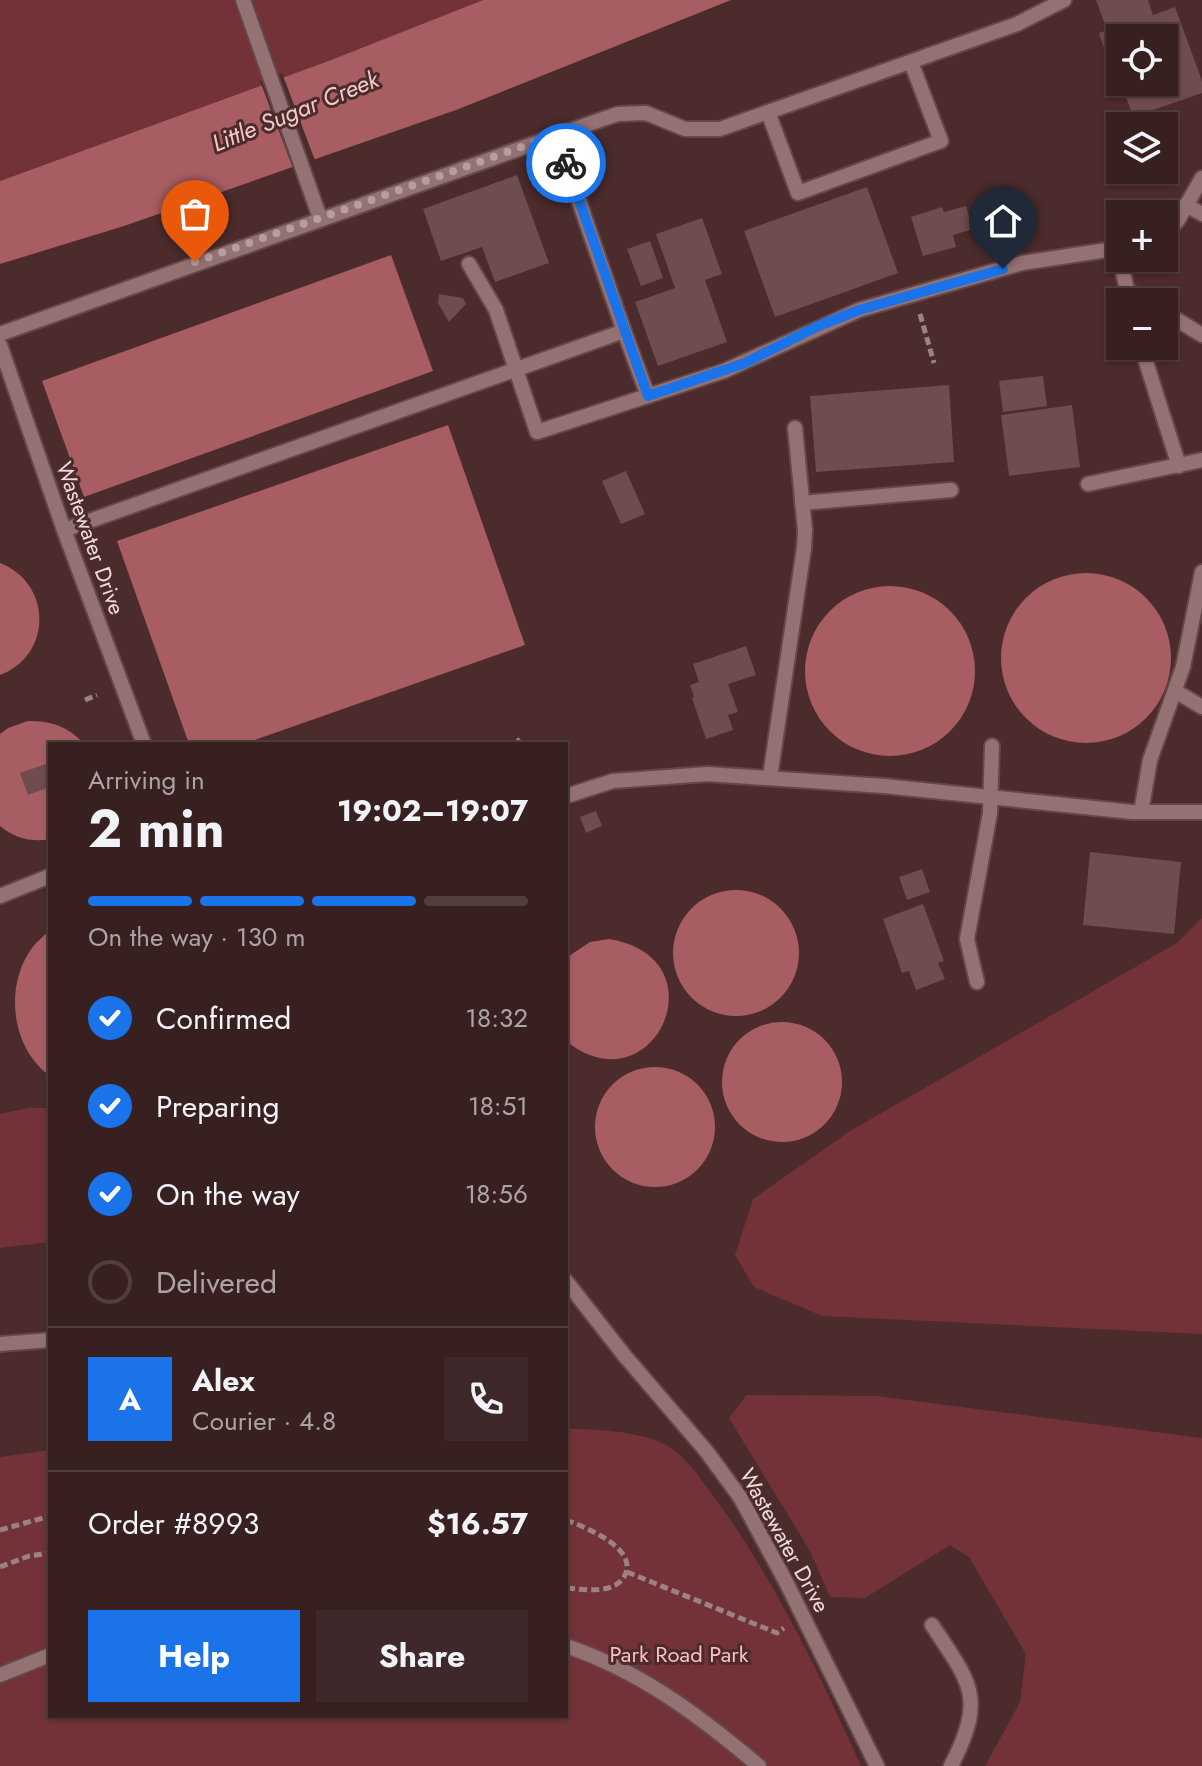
<!DOCTYPE html>
<meta charset="utf-8">
<style>
body{margin:0;font-family:Jost,sans-serif;background:#3f282a;color:#f1f3f6;height:100vh;display:flex;flex-direction:column;font-size:30px;white-space:nowrap}
*{box-sizing:border-box;margin:0}
p{font-size:26px;color:#aba3a5}
.icon{flex:none;width:44px;height:44px;fill:none;stroke:currentColor;stroke-width:2;stroke-linecap:round;stroke-linejoin:round}
.map{position:relative;flex:1;overflow:hidden}
.panel{position:absolute;left:48px;top:742px;width:520px;height:976px;display:flex;flex-direction:column;background:#382021;border-radius:0px;box-shadow:0 2px 6px #0004,0 0 0 2px #523e3f}
.panel>*{flex:none}
.tools{position:absolute;left:1106px;top:24px;display:grid;gap:16px}
.tools a{display:grid;place-items:center;width:72px;height:72px;border-radius:0px;background:#382021;box-shadow:0 2px 6px #0004,0 0 0 2px #523e3f;font-size:40px}
.pin{position:absolute;display:grid;place-items:center;width:68px;height:68px;color:#fff;margin:-82px -34px;border-radius:50% 50% 50% 0;rotate:-45deg;box-shadow:0 0 8px #0007}
.pin .icon{rotate:45deg}
.courier{position:absolute;display:grid;place-items:center;width:80px;height:80px;margin:-40px;border:6px solid #1a73e8;border-radius:50%;background:#fff;color:#222;box-shadow:0 2px 10px #0007}
.headline em{font-style:normal;font-weight:700}
.headline div{display:flex;flex-direction:column-reverse}
.headline{display:flex;align-items:center;justify-content:space-between;height:136px;padding:0 40px}
h1{font-size:52px;font-weight:700;line-height:60px}
.bar{display:grid;grid-template-columns:repeat(4,1fr);gap:12px 8px;align-content:center;height:96px;padding:0 40px}
.bar i{height:10px;border-radius:6px;background:#523e3f}
.bar .on{background:#1a73e8}
.bar p{grid-column:span 4}
.line{display:flex;align-items:center;gap:20px;padding:0 40px;border-top:2px solid #523e3f}
.line div{flex:1}
.round{display:grid;place-items:center;flex:none;width:84px;height:84px;border-radius:0px;background:#3f282a}
ol{padding:0 40px;list-style:none}
li{display:flex;align-items:center;gap:24px;height:88px}
li p{margin-inline-start:auto}
li .icon{padding:8px;border-radius:50%;background:#1a73e8;color:#fff;stroke-width:4}
li:last-child{color:#aba3a5}
li i{width:44px;height:44px;border:4px solid #523e3f;border-radius:50%}
.action{display:flex;gap:16px;margin-top:auto;padding:16px 40px}
.action a{flex:1;height:92px;border-radius:0px;background:#1a73e8;color:#fff;font-size:32px;font-weight:700;line-height:92px;text-align:center}
.action a+a{background:#3f282a;color:#f1f3f6}
.map>svg:first-child{display:block}
</style>
<div class="map">
<svg width="1202" height="1766" viewBox="0 0 1202 1766">
<rect width="100%" height="100%" fill="#4b2b2c"/>
<g fill="#733237">
<path d="M0 0H483L331 60 0 181Z"/>
<path d="M1202 918V1334L822 1316 754 1287 735 1255 753 1199 850 1131 1177 943Z"/>
<path d="M28 1108H50V1242L0 1248V1114Z"/>
<path d="M747 1395 876 1396 1202 1438V1766H985L1020 1702 1026 1654 969 1557 950 1545 865 1598 830 1597 810 1551 729 1418Z"/>
<path d="M566 1429C594 1429 636 1431 662 1443 681 1451 697 1474 709 1490 772 1574 818 1671 861 1766H0V1457L50 1450V1716H566Z"/>
</g>
<g fill="#a75d61">
<path d="M483 0H731L456 110 124 226 0 264V181L331 60Z"/>
<path d="M391 255 433 371 84 497 42 381Z"/>
<path d="M448 425 525 645 243 744H189L117 541Z"/>
<path d="M0 563C52 583 53 655 0 675Z"/>
<circle cx="1086" cy="658" r="85"/>
<circle cx="890" cy="671" r="85"/>
<path d="M28 721C51 721 68 726 84 744H50V839C33 843 14 838 0 826V734L8 728Z"/>
<circle cx="736" cy="953" r="63"/>
<path d="M50 930V1076C11 1048 4 986 32 948 37 941 44 936 50 930Z"/>
<path d="M609 939C724 958 653 1111 566 1041V958L590 942Z"/>
<circle cx="782" cy="1082" r="60"/>
<circle cx="655" cy="1127" r="60"/>
</g>
<path fill="#4b2b2c" d="M282 73 316 163 294 171 260 81Z"/>
<g fill="#6f4c4d">
<path d="M1096 0H1148L1153 15 1175 7 1202 81V93L1133 117 1121 82H1164V38H1120V78L1117 70 1112 72 1099 33 1107 30Z"/>
<path d="M517 175 549 263 495 282 482 247 441 261 423 209Z"/>
<path d="M867 187 898 273 775 317 744 231Z"/>
<path d="M966 206 973 229 953 235 956 247 923 256 911 217 942 207 944 212Z"/>
<path d="M702 218 722 274 705 280 727 342 658 366 635 302 675 288 656 234Z"/>
<path d="M650 241 663 278 641 286 627 249Z"/>
<path d="M439 294 463 298 466 304 449 322 438 303Z"/>
<path d="M1043 376 1047 406 1003 412 999 381Z"/>
<path d="M949 385 954 462 816 472 810 396Z"/>
<path d="M1072 405 1080 467 1009 476 1001 415Z"/>
<path d="M626 471 645 514 621 524 602 481Z"/>
<path d="M746 646 756 675 728 684 738 712 728 715 733 730 706 739 692 698 694 697 690 685 699 682 693 664Z"/>
<path d="M46 764 50 787 28 795 20 773Z"/>
<path d="M596 811 602 826 586 833 580 817Z"/>
<path d="M1090 852 1181 862 1174 934 1083 925Z"/>
<path d="M922 869 930 892 907 900 899 877Z"/>
<path d="M923 904 944 961 938 963 945 979 916 990 909 971 902 973 883 919Z"/>
</g>
<g fill="none" stroke-linecap="round" stroke-linejoin="round">
<defs>
<g id="lane">
<path d="M243 0 320 218"/>
<path d="M768 112 798 193 941 141 911 62"/>
<path d="M1186 205 1202 214"/>
<path d="M1164 236 1178 220 1202 178"/>
<path d="M1118 249 1127 290 1147 302"/>
<path d="M469 264 496 310 537 432 724 371 859 310 1022 263 1120 248"/>
<path d="M1164 312 1202 335"/>
<path d="M624 331 648 396"/>
<path d="M0 334 600 120 618 114 646 113 685 129H720L1017 24 1064 0"/>
<path d="M0 345 64 530 144 744"/>
<path d="M1141 346 1179 466"/>
<path d="M1088 484 1202 460"/>
<path d="M802 503 951 490"/>
<path d="M64 530 624 331 556 135"/>
<path d="M1175 691 1202 707"/>
<path d="M770 777 804 548 805 530 795 428"/>
<path d="M566 796 613 781 707 774 884 786 1132 812H1202"/>
<path d="M1141 812 1150 760 1183 667 1202 572"/>
<path d="M0 896 50 876"/>
<path d="M977 982 967 939 990 813 992 746"/>
<path d="M566 1281 624 1355 707 1452 740 1497 785 1580 877 1766"/>
<path d="M0 1344 50 1340"/>
<path d="M932 1625C971 1684 986 1697 951 1766"/>
<path d="M566 1646C640 1671 700 1716 759 1766"/>
<path d="M0 1675 50 1655"/>
</g>
</defs>
<use href="#lane" stroke="#654748" stroke-width="18"/>
<g stroke="#9d8283" stroke-width="5" stroke-dasharray="8 4" stroke-linecap="butt">
<path d="M920 314 934 363"/>
<path d="M85 700 97 695"/>
<path d="M515 744 520 739"/>
<path d="M566 1520C585 1527 638 1548 625 1575 622 1581 617 1585 611 1587 597 1592 580 1589 566 1588"/>
<path d="M0 1530 50 1516"/>
<path d="M0 1567 29 1556 50 1553"/>
<path d="M627 1572 777 1633 784 1628"/>
</g>
<use href="#lane" stroke="#947273" stroke-width="14"/>
</g>
<g fill="none" stroke-linecap="round" stroke-linejoin="round">
<path stroke="#b69d9e" stroke-width="8" stroke-dasharray="0 14.4" d="M195 262 556 135 566 163"/>
<path stroke="#1a73e8" stroke-width="10" d="M566 163 648 396 745 363 816 327 859 310 1003 269"/>
</g>
<g text-anchor="middle" dominant-baseline="central" stroke-width="6" stroke-linejoin="round" paint-order="stroke">
<g font-size="22" fill="#f0dbdb" stroke="#4b2b2c">
<text transform="translate(91 538) rotate(70)">Wastewater Drive</text>
<text transform="translate(785 1540) rotate(61)">Wastewater Drive</text>
</g>
<g font-size="22" fill="#ffbdbf" stroke="#4b2b2c">
<text x="679" y="1654">Park Road Park</text>
</g>
<g font-size="24" font-style="italic" fill="#f5c9ca" stroke="#4b2b2c">
<text transform="translate(295 111) rotate(-22)">Little Sugar Creek</text>
</g>
</g>
</svg>
<div class="tools">
<a><svg class="icon" aria-label="locate" viewBox="0 0 24 24"><circle cx="12" cy="12" r="6"/><path d="M12 2v4M12 18v4M2 12h4M18 12h4"/></svg></a>
<a><svg class="icon" aria-label="layers" viewBox="0 0 24 24"><path d="M12 4l9 5-9 5-9-5zM3 14l9 5 9-5"/></svg></a>
<a>+</a>
<a>−</a>
</div>
<div class="pin" style="left:195px;top:262px;background:#ea580c"><svg class="icon" aria-label="bag" viewBox="0 0 24 24"><path d="M5 8h14l-1 12H6zM9 8a3 3 0 0 1 6 0"/></svg></div>
<div class="pin" style="left:1003px;top:269px;background:#1f2937"><svg class="icon" aria-label="home" viewBox="0 0 24 24"><path d="M3 11l9-7 9 7M6 9v11h12V9"/></svg></div>
<div class="courier" style="left:566px;top:163px"><svg class="icon" aria-label="bike" viewBox="0 0 24 24"><circle cx="6" cy="16" r="4"/><circle cx="18" cy="16" r="4"/><path d="M6 16l4-8h5l3 8M10 8l3 8H6M13 5h3"/></svg></div>
<section class="panel">
<div class="headline"><div><h1>2 min</h1><p>Arriving in</p></div><em>19:02–19:07</em></div>
<div class="bar"><i class="on"></i><i class="on"></i><i class="on"></i><i></i><p>On the way · 130 m</p></div>
<ol>
<li><svg class="icon" aria-label="check" viewBox="0 0 24 24"><path d="M5 12l5 5 9-10"/></svg>Confirmed<p>18:32</p></li>
<li><svg class="icon" aria-label="check" viewBox="0 0 24 24"><path d="M5 12l5 5 9-10"/></svg>Preparing<p>18:51</p></li>
<li><svg class="icon" aria-label="check" viewBox="0 0 24 24"><path d="M5 12l5 5 9-10"/></svg>On the way<p>18:56</p></li>
<li><i></i>Delivered</li>
</ol>
<div class="line" style="height:144px"><b class="round" style="background:#1a73e8;color:#fff">A</b><div><b>Alex</b><p>Courier · 4.8</p></div><a class="round"><svg class="icon" aria-label="phone" viewBox="0 0 24 24"><path d="M5 4h4l2 5-3 2q2 4 5 5l2-3 5 2v4C11 20 4 13 5 4z"/></svg></a></div>
<div class="line" style="height:104px"><div>Order #8993</div><b>$16.57</b></div>
<div class="action"><a>Help</a><a>Share</a></div>
</section>
</div>
